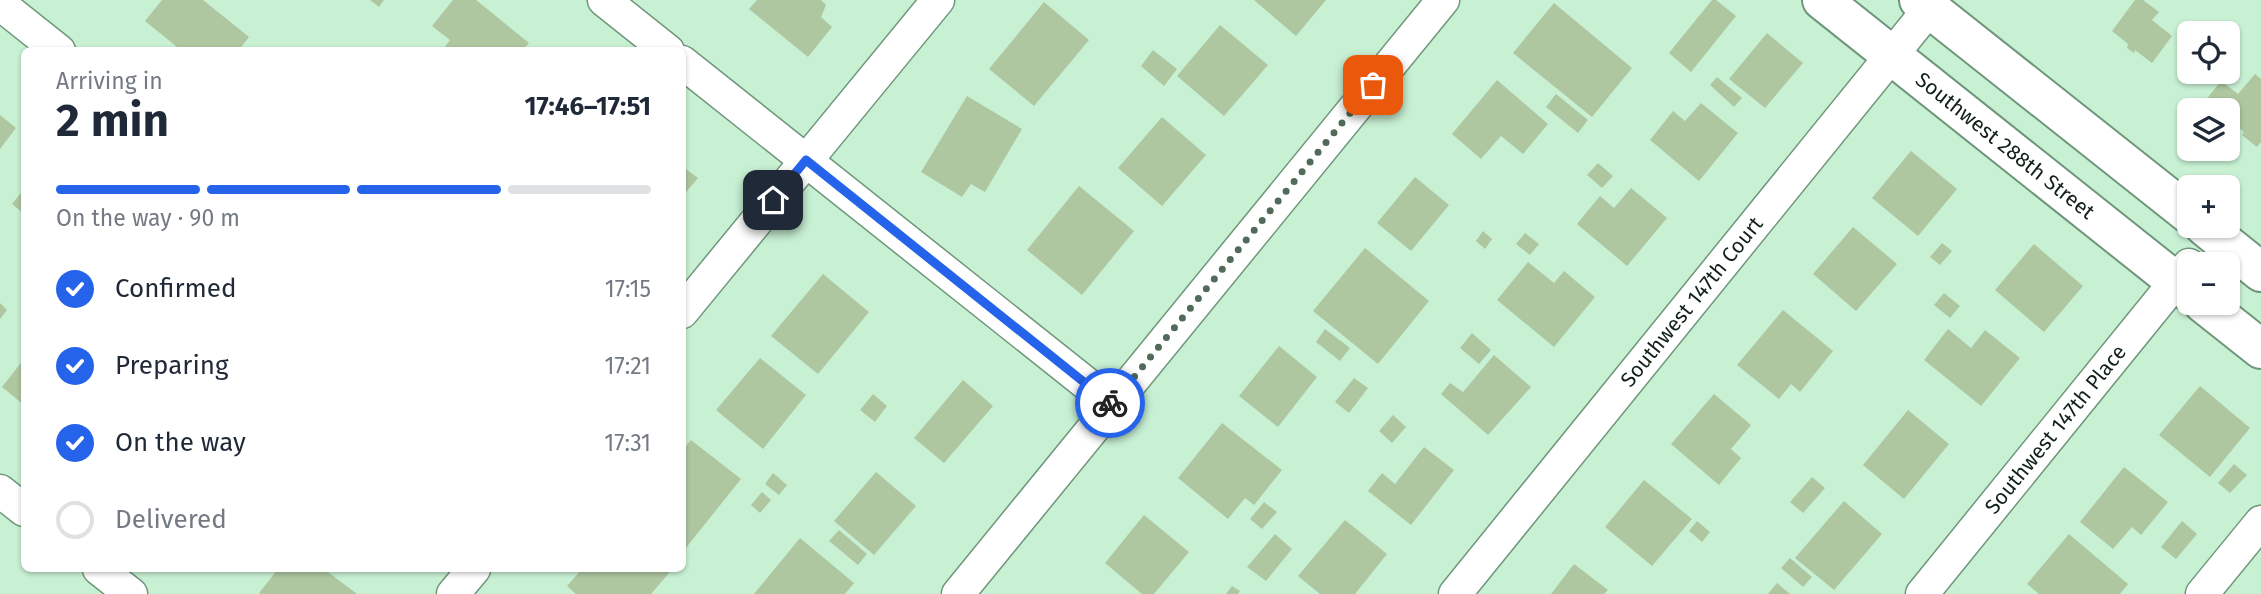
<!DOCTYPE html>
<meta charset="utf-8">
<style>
body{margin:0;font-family:"Fira Sans",sans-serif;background:#f6f6f7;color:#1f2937;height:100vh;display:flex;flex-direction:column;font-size:26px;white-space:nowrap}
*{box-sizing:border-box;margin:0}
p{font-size:23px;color:#747a83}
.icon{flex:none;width:38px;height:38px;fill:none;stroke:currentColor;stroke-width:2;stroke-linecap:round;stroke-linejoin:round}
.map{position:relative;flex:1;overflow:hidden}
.drawer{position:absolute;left:21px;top:47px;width:665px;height:525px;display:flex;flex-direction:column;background:#fff;border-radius:10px;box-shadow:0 2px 5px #0004}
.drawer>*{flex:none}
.controls{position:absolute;left:2177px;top:21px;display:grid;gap:14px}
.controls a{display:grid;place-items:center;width:63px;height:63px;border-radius:10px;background:#fff;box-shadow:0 2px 5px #0004;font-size:35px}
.pin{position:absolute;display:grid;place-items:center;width:60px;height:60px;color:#fff;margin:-30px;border-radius:14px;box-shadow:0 4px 10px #0006}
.courier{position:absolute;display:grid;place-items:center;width:70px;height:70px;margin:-35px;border:5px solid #2563eb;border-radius:50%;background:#fff;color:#222;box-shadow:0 2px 9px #0007}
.summary em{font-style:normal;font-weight:700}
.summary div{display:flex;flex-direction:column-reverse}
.summary{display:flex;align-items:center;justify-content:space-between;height:119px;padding:0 35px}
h1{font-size:46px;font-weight:700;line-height:52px}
.bar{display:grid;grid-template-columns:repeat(4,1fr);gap:10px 7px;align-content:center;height:84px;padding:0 35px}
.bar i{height:9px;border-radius:5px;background:#e0e1e3}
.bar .selected{background:#2563eb}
.bar p{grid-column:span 4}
ol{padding:0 35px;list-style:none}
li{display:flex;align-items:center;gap:21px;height:77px}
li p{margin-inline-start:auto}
li .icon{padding:7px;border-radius:50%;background:#2563eb;color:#fff;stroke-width:4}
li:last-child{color:#747a83}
li i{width:38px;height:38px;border:4px solid #e0e1e3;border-radius:50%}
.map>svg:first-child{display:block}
</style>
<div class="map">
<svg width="2261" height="594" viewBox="0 0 2261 594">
<rect width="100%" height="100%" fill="#c8f1d4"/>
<g fill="#aec7a1">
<path d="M162 0H203L249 37 238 51H182L145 21Z"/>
<path d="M370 0H384L379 7Z"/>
<path d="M453 0H476L529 43 522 51H442L450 40 432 26Z"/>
<path d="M757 0H821L826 5 821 17 832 27 808 57 749 9Z"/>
<path d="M1254 0H1326L1296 36Z"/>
<path d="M1712 0H1716L1736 16 1691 72 1669 53Z"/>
<path d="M2135 0H2143L2159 12 2152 20 2172 36 2152 63 2135 50 2134 53 2127 48 2128 44 2112 31Z"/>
<path d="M1044 2 1089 40 1034 106 989 69Z"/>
<path d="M1554 3 1632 68 1592 117 1513 53Z"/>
<path d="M1220 25 1268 65 1224 116 1177 76Z"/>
<path d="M1767 33 1803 63 1765 108 1729 79Z"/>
<path d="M1153 50 1177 69 1164 86 1141 66Z"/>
<path d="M2255 74 2261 79V142L2257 147 2242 135 2244 132 2228 119V110H2216L2205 101 2221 81 2238 94Z"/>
<path d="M1717 77 1742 98 1734 107 1710 85Z"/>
<path d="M1497 80 1548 124 1523 154 1501 136 1481 159 1452 134Z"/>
<path d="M1556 94 1588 120 1578 133 1546 107Z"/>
<path d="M967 96 1022 129 985 192 971 184 962 197 921 172Z"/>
<path d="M1701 103 1738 133 1699 181 1650 140 1673 111 1685 121Z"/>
<path d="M0 115 16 128 0 149Z"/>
<path d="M1162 117 1206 155 1162 206 1118 168Z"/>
<path d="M1911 151 1957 189 1918 236 1872 198Z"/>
<path d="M1598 163 1613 176 1602 188 1587 175Z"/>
<path d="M682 166 698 178 682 197Z"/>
<path d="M1415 177 1449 205 1411 251 1377 223Z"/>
<path d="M1079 186 1134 231 1082 295 1027 250Z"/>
<path d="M1631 188 1667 218 1627 266 1577 224 1600 196 1614 208Z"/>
<path d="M24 189V214L12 204Z"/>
<path d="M1853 227 1897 264 1856 311 1813 274Z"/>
<path d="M1483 231 1492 239 1485 249 1476 241Z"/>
<path d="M1525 233 1539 244 1530 255 1516 244Z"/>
<path d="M1942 243 1952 251 1940 265 1930 257Z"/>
<path d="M2034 244 2083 286 2044 332 1995 290Z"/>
<path d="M1365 248 1429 301 1378 364 1313 311Z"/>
<path d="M1528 262 1554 283 1564 271 1595 297 1554 347 1497 300Z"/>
<path d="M823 274 869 312 818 374 771 336Z"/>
<path d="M1944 293 1960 306 1950 318 1934 305Z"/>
<path d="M0 303 7 310 0 319Z"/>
<path d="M1783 310 1833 351 1800 392 1791 384 1779 399 1737 365Z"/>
<path d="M1325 329 1350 348 1340 361 1316 342Z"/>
<path d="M1948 329 1971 348 1985 330 2020 358 1981 406 1924 360Z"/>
<path d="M1472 333 1491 350 1479 364 1460 348Z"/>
<path d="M1279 346 1317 377 1278 427 1239 396Z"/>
<path d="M1494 355 1531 387 1488 435 1441 394 1450 383 1463 392Z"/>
<path d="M760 358 806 395 763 449 716 410Z"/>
<path d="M24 359V405L2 387Z"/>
<path d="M1354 378 1368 388 1349 413 1335 402Z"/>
<path d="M963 380 993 406 944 463 914 438Z"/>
<path d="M2200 386 2250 428 2210 477 2159 435Z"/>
<path d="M873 394 887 406 875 422 860 410Z"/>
<path d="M1714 394 1751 425 1731 449 1741 458 1719 485 1671 444Z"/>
<path d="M1908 410 1949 444 1904 499 1863 465Z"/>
<path d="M1393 415 1406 427 1392 443 1379 431Z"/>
<path d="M1222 423 1282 470 1254 505 1245 498 1228 519 1178 478Z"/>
<path d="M691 440 741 479 685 549 682 547V451Z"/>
<path d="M1424 447 1454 470 1411 525 1368 491 1382 473 1395 484Z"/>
<path d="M2234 464 2247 475 2230 493 2218 483Z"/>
<path d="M2124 467 2168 502 2141 535 2132 527 2113 549 2080 522Z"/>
<path d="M876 472 916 506 874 555 834 521Z"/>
<path d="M773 473 787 485 779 495 765 484Z"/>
<path d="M1812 477 1825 488 1803 513 1790 502Z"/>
<path d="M1644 480 1692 519 1652 566 1605 527Z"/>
<path d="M762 492 771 500 760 513 751 505Z"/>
<path d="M1844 501 1882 534 1834 590 1795 558Z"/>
<path d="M1264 502 1277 512 1262 529 1250 519Z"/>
<path d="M1144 515 1189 552 1154 594H1142L1105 563Z"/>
<path d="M1345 520 1387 554 1355 594H1320L1298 576Z"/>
<path d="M1697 521 1710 532 1702 542 1689 531Z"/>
<path d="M2182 521 2197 534 2176 559 2161 547Z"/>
<path d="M839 530 867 554 858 565 829 541Z"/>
<path d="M1275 534 1292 549 1266 581 1247 567Z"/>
<path d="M2069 534 2128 584 2120 594H2039L2027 584Z"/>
<path d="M800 538 854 583 845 594H754Z"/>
<path d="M1790 558 1812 577 1803 587 1781 568Z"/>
<path d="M1574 564 1608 590 1604 594H1551Z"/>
<path d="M278 569H324L357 594H261L259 593Z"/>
<path d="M582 569H664L669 573 651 594H576L567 586Z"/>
<path d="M1777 583 1790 594H1768Z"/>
<path d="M1232 586 1240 591 1238 594H1226Z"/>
</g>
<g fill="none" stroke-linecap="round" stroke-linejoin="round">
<defs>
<g id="minor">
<path d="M604 0 668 51"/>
<path d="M0 4 59 51"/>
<path d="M682 62 1112 404"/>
<path d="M682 312 938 0"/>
<path d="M0 491 24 510"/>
<path d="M99 569 131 594"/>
<path d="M453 594 474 569"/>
<path d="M958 594 1443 0"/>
<path id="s1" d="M1455 594 1930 8"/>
<path id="s2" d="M1922 594 2189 265"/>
<path d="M2202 594 2261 522"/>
</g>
<g id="major">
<path id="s3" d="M1822 0 2189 292"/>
<path d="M1919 0 2189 214"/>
<path d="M2204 226 2261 272"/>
<path d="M2203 303 2261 349"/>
</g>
</defs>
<use href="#minor" stroke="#6f967b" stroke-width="35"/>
<use href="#major" stroke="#6f967b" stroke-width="42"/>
<use href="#minor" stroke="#fff" stroke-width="32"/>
<use href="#major" stroke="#fff" stroke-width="38"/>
</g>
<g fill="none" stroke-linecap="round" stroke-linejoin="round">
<path stroke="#516a59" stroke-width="7" stroke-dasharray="0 12.6" d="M1110 403 1112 404 1373 85"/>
<path stroke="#2563eb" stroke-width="9" d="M773 200 806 160 1110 403"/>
</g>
<g text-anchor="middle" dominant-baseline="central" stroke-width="6" stroke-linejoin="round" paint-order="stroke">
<g font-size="21" fill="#112117" stroke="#d5ffe1">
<text stroke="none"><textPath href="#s3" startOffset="234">Southwest 288th Street</textPath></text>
<text stroke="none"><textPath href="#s1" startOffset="376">Southwest 147th Court</textPath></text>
<text stroke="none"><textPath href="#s2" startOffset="212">Southwest 147th Place</textPath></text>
</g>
</g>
</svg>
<div class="controls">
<a><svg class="icon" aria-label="locate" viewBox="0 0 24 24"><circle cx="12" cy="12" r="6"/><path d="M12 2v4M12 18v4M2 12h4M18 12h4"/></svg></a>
<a><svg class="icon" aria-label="layers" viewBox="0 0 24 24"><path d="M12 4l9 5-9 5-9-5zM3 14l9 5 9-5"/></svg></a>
<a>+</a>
<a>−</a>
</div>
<div class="pin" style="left:1373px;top:85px;background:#ea580c"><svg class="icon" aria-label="bag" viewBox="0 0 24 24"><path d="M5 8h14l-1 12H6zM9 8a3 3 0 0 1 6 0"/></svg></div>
<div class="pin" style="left:773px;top:200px;background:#1f2937"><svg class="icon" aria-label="home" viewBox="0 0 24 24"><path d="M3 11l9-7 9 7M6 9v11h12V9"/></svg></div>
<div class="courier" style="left:1110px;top:403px"><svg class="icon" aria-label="bike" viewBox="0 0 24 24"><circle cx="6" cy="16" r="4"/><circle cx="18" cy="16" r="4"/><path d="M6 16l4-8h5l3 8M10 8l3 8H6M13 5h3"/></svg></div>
<section class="drawer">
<div class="summary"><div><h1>2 min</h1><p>Arriving in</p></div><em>17:46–17:51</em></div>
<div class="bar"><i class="selected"></i><i class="selected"></i><i class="selected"></i><i></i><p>On the way · 90 m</p></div>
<ol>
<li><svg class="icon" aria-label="check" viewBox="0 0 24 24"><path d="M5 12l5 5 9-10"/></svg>Confirmed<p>17:15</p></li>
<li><svg class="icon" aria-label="check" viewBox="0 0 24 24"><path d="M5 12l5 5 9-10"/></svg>Preparing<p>17:21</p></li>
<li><svg class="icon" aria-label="check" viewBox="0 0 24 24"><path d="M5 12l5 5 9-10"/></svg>On the way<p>17:31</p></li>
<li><i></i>Delivered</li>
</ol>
</section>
</div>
